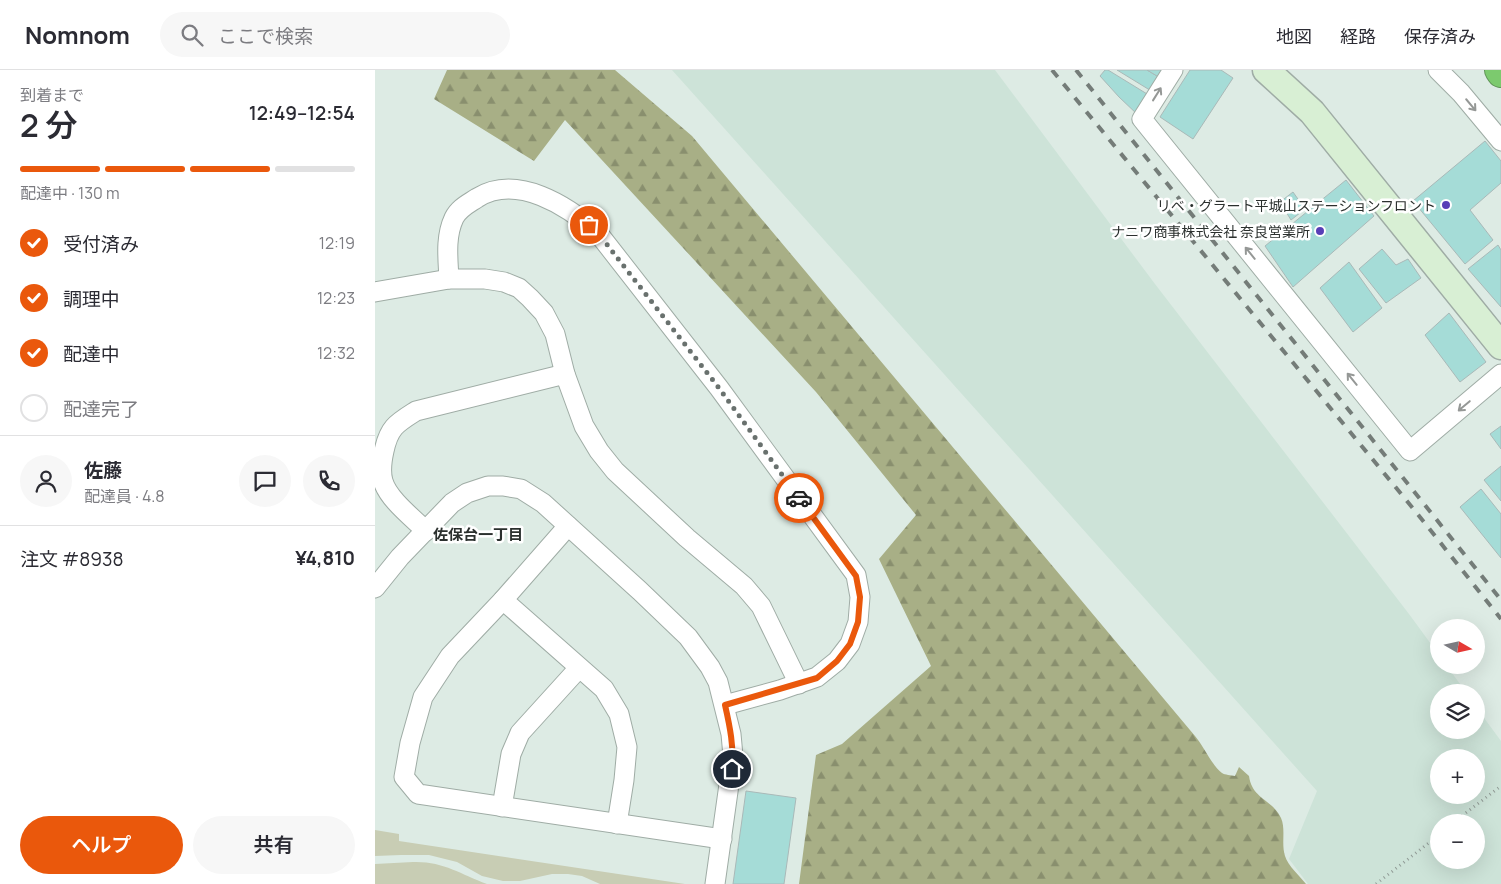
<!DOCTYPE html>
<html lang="ja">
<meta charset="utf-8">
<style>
body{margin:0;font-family:Manrope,"Noto Sans JP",sans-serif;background:#f7f7f7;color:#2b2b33;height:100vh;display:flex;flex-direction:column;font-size:19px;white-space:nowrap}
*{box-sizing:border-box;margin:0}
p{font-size:16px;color:#7c7c81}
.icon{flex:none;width:28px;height:28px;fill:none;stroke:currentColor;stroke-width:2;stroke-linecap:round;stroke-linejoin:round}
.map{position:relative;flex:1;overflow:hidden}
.panel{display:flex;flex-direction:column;background:#fff;width:375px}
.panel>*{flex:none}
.needle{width:32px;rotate:99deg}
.fabs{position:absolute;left:1055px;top:549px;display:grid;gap:10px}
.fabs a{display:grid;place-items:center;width:55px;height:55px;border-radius:50%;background:#fff;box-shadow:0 5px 20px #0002;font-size:25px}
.pin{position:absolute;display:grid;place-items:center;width:42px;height:42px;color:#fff;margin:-21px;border:2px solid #fff;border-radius:50%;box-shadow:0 1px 5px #0007}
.courier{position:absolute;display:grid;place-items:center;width:50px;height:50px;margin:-25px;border:4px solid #ea580c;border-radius:50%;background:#fff;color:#222;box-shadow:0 1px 6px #0007}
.summary em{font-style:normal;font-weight:600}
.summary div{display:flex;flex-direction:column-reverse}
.summary{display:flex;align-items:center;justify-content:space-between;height:85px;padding:0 20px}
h1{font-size:32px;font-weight:600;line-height:38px}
.bar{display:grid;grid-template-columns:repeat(4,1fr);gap:8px 5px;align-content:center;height:60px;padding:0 20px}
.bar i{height:6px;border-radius:4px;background:#e1e1e2}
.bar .selected{background:#ea580c}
.bar p{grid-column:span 4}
.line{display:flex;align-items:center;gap:12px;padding:0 20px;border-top:1px solid #e1e1e2}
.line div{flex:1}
.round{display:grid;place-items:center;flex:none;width:52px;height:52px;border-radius:26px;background:#f7f7f7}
ol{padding:0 20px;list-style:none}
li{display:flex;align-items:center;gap:15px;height:55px}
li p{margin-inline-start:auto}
li .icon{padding:5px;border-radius:50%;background:#ea580c;color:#fff;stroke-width:4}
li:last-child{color:#7c7c81}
li i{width:28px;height:28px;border:2px solid #e1e1e2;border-radius:50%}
.button{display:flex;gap:10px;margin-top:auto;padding:10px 20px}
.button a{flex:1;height:58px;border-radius:30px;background:#ea580c;color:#fff;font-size:20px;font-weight:600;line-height:58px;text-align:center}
.button a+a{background:#f7f7f7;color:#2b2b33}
header{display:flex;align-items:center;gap:30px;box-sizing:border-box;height:70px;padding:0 25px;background:#fff;border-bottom:1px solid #e1e1e2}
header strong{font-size:24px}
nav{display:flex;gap:28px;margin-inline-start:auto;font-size:18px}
.search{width:350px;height:45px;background:#f7f7f7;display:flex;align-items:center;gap:12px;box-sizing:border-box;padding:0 18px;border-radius:28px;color:#7c7c81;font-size:19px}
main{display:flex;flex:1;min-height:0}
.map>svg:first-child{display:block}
</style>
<header>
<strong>Nomnom</strong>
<div class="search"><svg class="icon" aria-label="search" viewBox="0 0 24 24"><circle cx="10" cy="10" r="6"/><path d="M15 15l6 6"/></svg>ここで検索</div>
<nav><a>地図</a><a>経路</a><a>保存済み</a></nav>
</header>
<main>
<section class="panel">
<div class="summary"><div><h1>2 分</h1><p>到着まで</p></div><em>12:49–12:54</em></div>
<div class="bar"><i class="selected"></i><i class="selected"></i><i class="selected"></i><i></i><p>配達中 · 130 m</p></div>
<ol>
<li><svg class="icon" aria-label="check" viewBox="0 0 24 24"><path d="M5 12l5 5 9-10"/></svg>受付済み<p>12:19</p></li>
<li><svg class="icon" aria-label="check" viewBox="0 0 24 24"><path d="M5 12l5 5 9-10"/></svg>調理中<p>12:23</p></li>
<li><svg class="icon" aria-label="check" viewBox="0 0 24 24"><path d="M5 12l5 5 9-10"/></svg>配達中<p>12:32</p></li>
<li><i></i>配達完了</li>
</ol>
<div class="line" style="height:90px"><a class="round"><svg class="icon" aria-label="person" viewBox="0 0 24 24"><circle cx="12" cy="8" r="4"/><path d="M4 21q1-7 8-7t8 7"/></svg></a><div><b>佐藤</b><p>配達員 · 4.8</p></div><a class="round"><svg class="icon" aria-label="chat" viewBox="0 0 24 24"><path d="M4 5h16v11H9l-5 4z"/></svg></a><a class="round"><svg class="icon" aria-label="phone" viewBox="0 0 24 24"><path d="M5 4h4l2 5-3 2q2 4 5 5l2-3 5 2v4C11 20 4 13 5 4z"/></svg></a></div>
<div class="line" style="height:65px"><div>注文 #8938</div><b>¥4,810</b></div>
<div class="button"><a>ヘルプ</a><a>共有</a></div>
</section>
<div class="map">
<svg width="1126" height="814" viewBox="0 0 1126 814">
<defs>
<pattern id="forest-firs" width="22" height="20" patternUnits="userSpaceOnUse" patternTransform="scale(1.25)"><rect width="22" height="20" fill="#a8af86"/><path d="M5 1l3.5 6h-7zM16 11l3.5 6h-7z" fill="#898f6e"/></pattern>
</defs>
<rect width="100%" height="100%" fill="#ddebe4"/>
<path fill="#cde3d8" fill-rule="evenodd" d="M297 0H620L780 214 1034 544 1064 585V595H1071L1091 622H1064V660H1101V637L1126 671V814H933L914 789 942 721ZM1064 688H1101V725H1064ZM1064 752H1101V790H1064Z"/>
<g fill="#c8cdb4">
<path d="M0 760 24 764V771L310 814H225L207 806 193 804H177L145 811H128L107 806 82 792 54 785H26L0 786Z"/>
<path d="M38 792C68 791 85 804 112 814H0V794Z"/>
</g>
<path fill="url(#forest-firs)" d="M72 0H240L317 66 820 666C828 675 838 697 847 703 850 705 856 705 860 706L864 697 874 706C877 729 897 729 906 748 911 759 906 774 910 786 913 796 925 806 931 814H424L441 685 467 674 556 596 504 489 541 445 441 322 190 50 159 91 59 29Z"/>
<g fill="#a5dcd7" stroke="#a9b9b8">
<path d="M730 0H733L777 27 763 45 744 27 725 6Z"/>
<path d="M742 0H772L787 9 778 22Z"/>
<path d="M772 0H791L787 9Z"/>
<path d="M815 0H846L858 8 818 69 785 47Z"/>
<path d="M1110 71 1126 91V113L1095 140 1118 170 1090 194 1038 131Z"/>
<path d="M971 110 999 146 918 217 890 176Z"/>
<path d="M918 122 930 139 916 150 905 132Z"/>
<path d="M1123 175 1126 180V237L1093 199Z"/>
<path d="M1007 179 1021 195 1033 189 1046 208 1011 233 984 199Z"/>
<path d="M974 192 1007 238 978 262 945 218Z"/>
<path d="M1074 243 1111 292 1085 312 1050 265Z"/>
<path d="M1126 356V379L1115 364Z"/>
<path d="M1126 396V431L1109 410Z"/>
<path d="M1106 419 1126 444V488L1085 437Z"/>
<path d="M371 721 421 728 409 814H358Z"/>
</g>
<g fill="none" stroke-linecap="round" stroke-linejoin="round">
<defs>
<g id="street">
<path d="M798 0 767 49 1035 381 1126 304"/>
<path d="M1063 0 1086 23 1126 71"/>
<path d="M74 209C73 189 70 167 79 148 84 138 93 134 102 128 142 103 193 136 223 163L344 318 481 505 485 527 483 552 475 574 462 591 442 607 405 620 350 635"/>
<path d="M0 222 74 209H110L129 212 144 218 155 228 169 243 180 264 190 304 209 356 224 381 240 401 312 468 369 516 386 536 424 614"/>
<path d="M193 456 128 530 75 586 48 627 35 673 29 707 43 724 347 769"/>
<path d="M51 461C38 448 13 429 8 411 5 401 7 390 9 381 14 357 22 353 41 341L190 304"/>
<path d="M0 518 25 487 77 433 92 423 113 416H128L146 419 168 433 265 521 313 567 335 597 343 612 356 664 358 686 340 814"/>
<path d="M128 530 229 619 244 644 252 677 249 710 242 754"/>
<path d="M127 737 136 684 145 663 204 598"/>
</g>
<path id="secondary" d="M891 0 937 42 1126 276"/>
<path id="highway" d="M1124 0 1126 3"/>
</defs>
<use href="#street" stroke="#9faca5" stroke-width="21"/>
<use href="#secondary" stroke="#9faca5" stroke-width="29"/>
<use href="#highway" stroke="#609458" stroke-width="30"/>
<g stroke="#919b96" stroke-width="3" stroke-dasharray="1 4" stroke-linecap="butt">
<path d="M1079 752 1126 716"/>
<path d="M1001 814 1064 765"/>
</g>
<use href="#street" stroke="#fff" stroke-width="19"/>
<use href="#secondary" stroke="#d8efd4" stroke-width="26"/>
<use href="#highway" stroke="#7cca6e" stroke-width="28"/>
<g stroke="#747c78" stroke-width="4" stroke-dasharray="9 9" stroke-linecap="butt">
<path d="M677 0 1041 442 1126 549"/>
<path d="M701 0 1126 530"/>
</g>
</g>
<defs><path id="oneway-shaft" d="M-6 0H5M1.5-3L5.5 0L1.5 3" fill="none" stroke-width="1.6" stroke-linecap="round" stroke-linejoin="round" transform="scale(1.25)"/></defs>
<g stroke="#959896">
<use href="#oneway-shaft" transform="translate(782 24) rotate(-58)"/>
<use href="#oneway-shaft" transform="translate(1096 35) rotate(50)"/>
<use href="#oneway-shaft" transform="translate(875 183) rotate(-129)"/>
<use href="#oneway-shaft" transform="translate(977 309) rotate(-129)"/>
<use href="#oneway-shaft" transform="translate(1089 336) rotate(140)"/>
</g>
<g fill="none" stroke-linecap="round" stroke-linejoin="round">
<path stroke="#69716e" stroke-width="5" stroke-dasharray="0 9" d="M214 155 223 163 344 318 424 428"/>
<path stroke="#ea580c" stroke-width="6" d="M357 699C359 677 355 657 350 635L442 608 462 591 475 574 483 552 485 527 481 506 424 428"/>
</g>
<g fill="#583fb7" stroke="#fff" stroke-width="2">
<circle cx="1071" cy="135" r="5"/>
<circle cx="945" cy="161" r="5"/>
</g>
<g text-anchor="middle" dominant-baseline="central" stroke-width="5" stroke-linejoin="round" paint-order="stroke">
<g font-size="14" fill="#2b302e" stroke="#fff" text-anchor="end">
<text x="1061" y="135">リベ・グラート平城山ステーションフロント</text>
<text x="935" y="161">ナニワ商事株式会社 奈良営業所</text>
</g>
<g font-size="15" font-weight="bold" fill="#2b302e" stroke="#fff">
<text x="103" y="464">佐保台一丁目</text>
</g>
</g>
</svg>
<div class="fabs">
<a><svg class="needle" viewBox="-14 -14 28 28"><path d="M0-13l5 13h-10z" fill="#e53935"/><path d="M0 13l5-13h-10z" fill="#7c7c81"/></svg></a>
<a><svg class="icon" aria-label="layers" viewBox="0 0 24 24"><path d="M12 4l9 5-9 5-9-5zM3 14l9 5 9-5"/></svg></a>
<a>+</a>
<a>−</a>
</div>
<div class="pin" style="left:214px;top:155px;background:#ea580c"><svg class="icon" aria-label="bag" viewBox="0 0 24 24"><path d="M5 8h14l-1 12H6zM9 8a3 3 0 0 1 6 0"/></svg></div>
<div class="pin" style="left:357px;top:699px;background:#1f2937"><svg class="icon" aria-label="home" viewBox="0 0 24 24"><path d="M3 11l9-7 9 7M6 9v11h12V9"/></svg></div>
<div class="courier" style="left:424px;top:428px"><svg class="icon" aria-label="car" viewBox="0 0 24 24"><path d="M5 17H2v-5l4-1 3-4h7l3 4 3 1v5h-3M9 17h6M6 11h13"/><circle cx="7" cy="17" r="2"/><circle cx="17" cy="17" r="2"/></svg></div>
</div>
</main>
